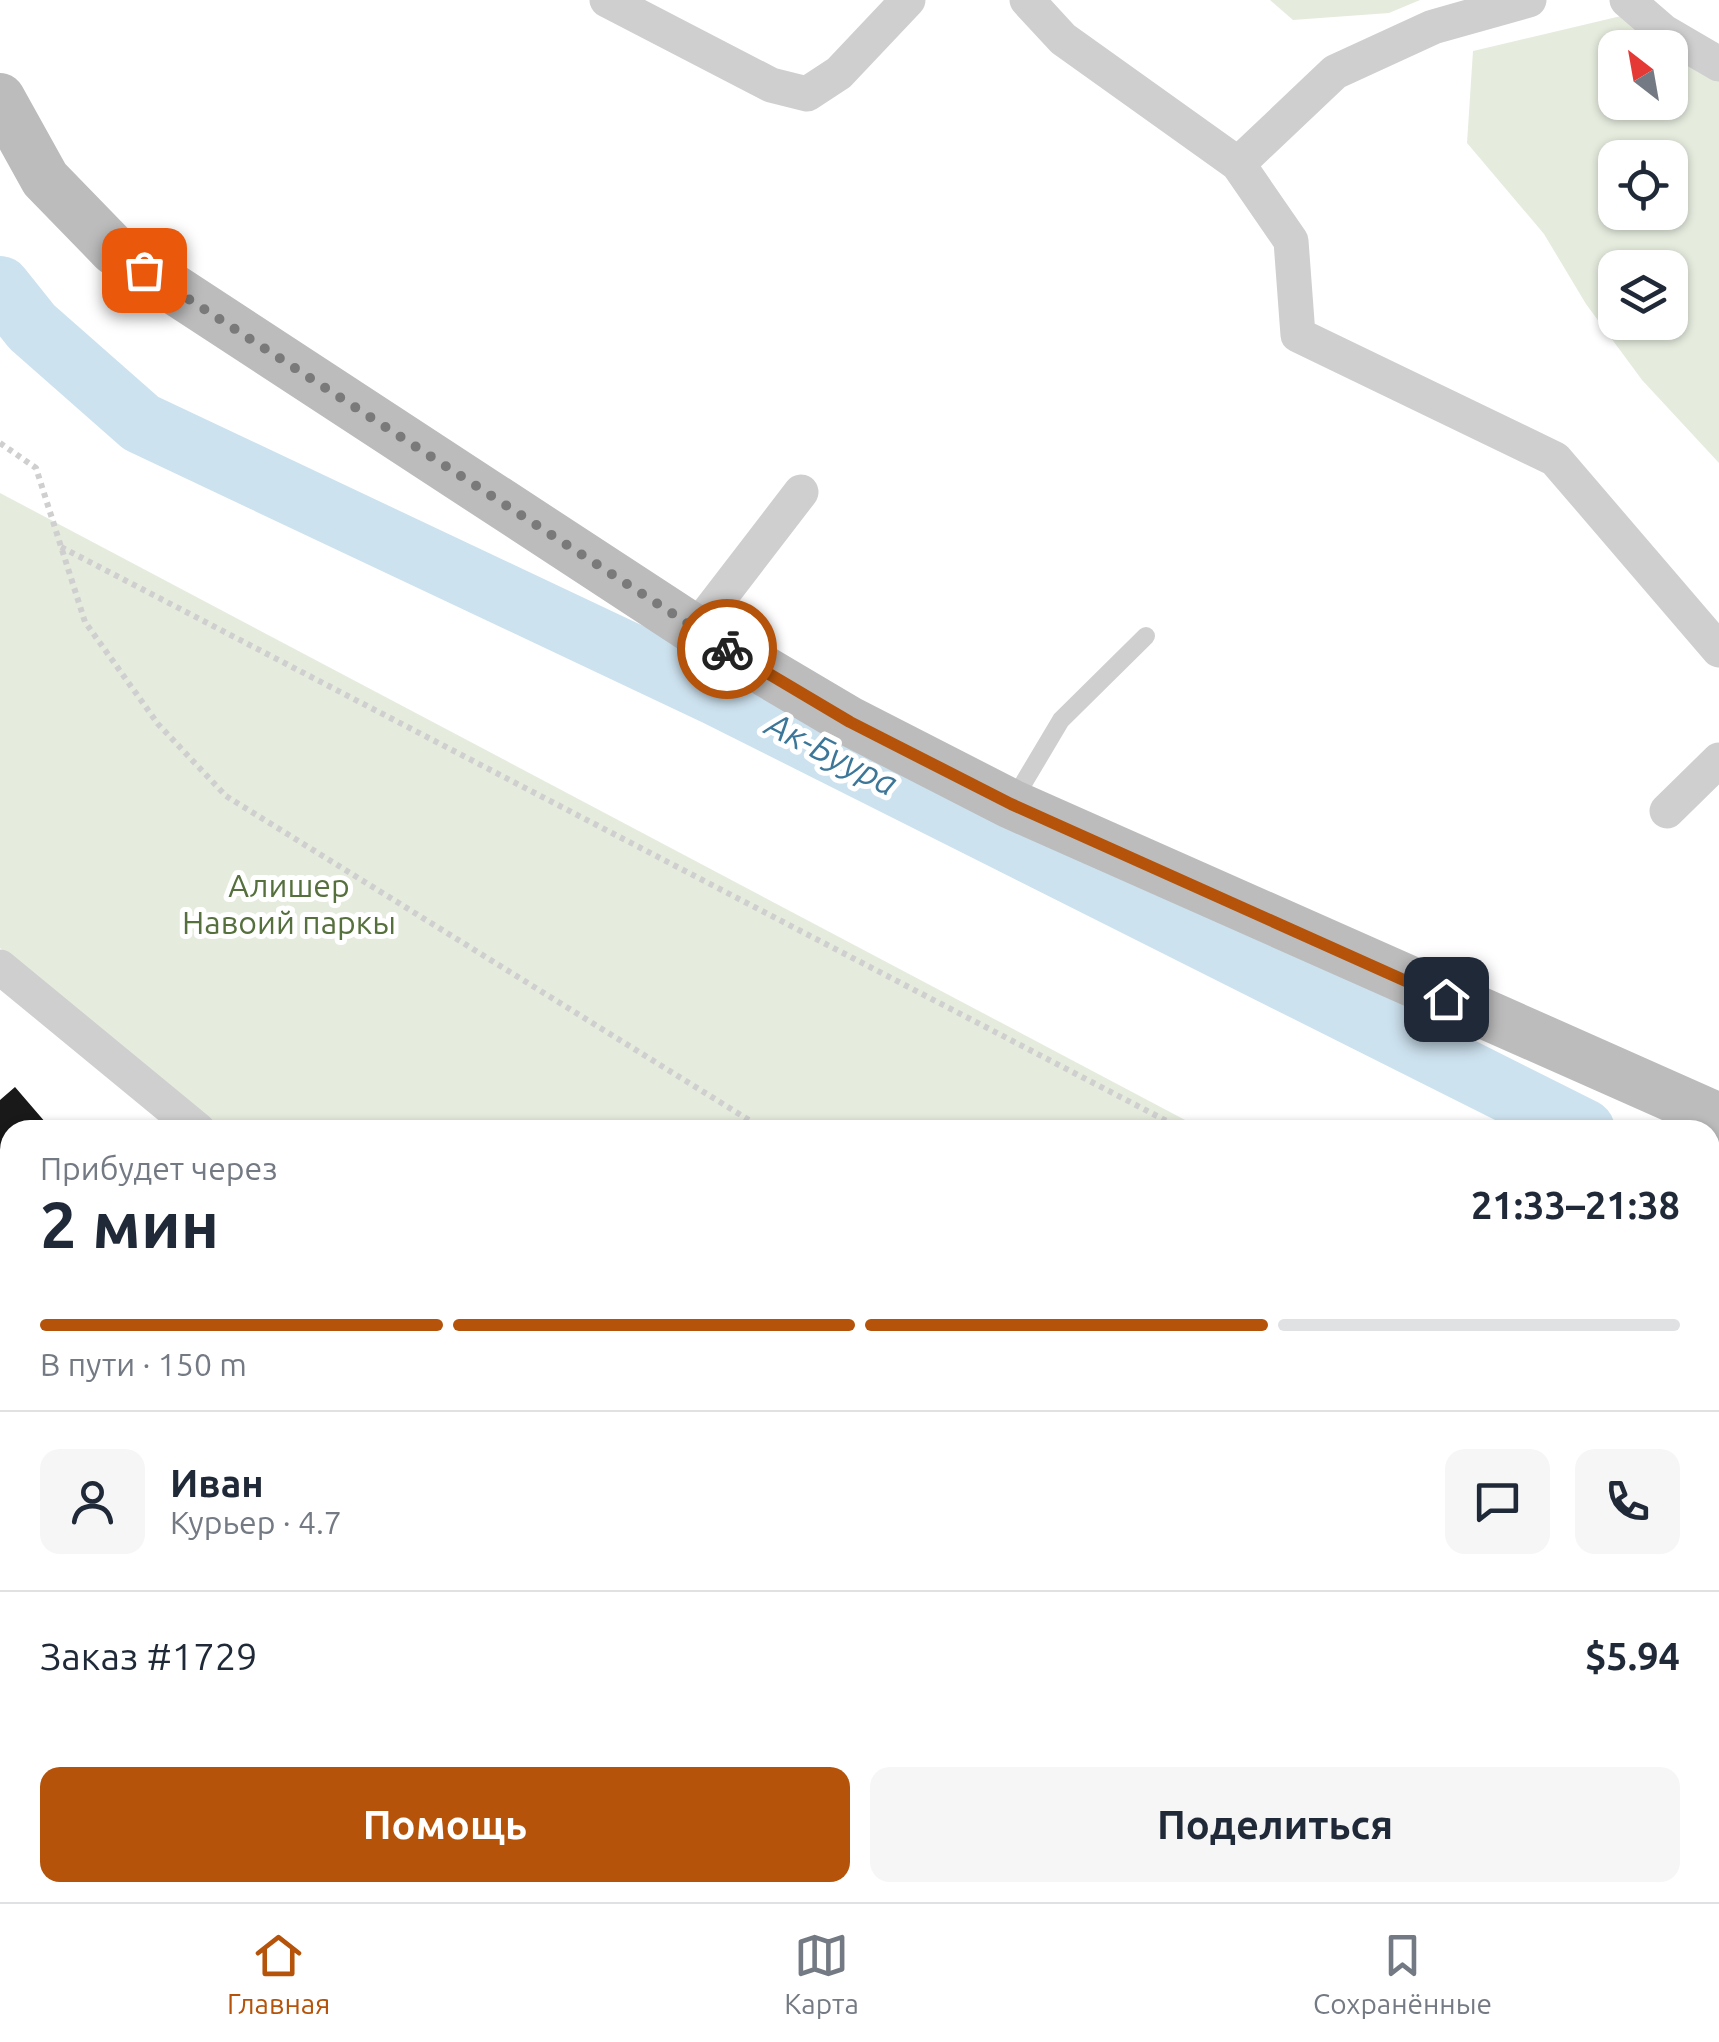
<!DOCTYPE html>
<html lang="ru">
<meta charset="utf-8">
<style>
body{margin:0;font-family:Ubuntu,sans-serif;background:#f6f6f7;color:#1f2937;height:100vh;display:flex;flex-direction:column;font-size:38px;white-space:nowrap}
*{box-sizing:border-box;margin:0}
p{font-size:32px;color:#747a83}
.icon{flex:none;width:55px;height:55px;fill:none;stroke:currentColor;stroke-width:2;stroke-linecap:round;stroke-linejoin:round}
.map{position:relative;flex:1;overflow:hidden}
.drawer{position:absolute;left:0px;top:1120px;width:1720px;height:782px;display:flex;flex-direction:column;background:#fff;border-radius:30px 30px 0 0;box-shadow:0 2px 8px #0004}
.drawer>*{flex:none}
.needle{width:65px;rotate:329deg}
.controls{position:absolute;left:1598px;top:30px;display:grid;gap:20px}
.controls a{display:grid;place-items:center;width:90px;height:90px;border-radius:20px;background:#fff;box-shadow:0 2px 8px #0004;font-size:50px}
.pin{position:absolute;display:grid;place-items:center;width:85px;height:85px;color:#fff;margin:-42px;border-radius:20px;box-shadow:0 5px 15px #0006}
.courier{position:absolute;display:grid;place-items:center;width:100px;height:100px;margin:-50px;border:8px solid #b45309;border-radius:50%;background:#fff;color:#222;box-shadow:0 2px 12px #0007}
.headline em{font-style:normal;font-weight:700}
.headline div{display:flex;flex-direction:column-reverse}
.headline{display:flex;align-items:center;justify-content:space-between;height:170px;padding:0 40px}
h1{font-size:65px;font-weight:700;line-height:75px}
.bar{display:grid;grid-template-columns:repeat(4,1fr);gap:15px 10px;align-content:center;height:120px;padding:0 40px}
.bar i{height:12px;border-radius:8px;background:#e0e1e3}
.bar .on{background:#b45309}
.bar p{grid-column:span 4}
.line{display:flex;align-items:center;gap:25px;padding:0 40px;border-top:2px solid #e0e1e3}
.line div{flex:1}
.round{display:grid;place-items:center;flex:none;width:105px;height:105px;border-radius:20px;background:#f6f6f7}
.button{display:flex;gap:20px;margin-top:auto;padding:20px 40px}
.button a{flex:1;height:115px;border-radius:20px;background:#b45309;color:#fff;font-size:40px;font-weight:700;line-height:115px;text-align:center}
.button a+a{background:#f6f6f7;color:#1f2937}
.tab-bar{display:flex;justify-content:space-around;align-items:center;height:140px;border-top:2px solid #e0e1e3;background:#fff;font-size:28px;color:#747a83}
.tab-bar a{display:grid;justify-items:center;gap:5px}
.tab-bar .on{color:#b45309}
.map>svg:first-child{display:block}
</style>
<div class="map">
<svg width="1719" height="1902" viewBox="0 0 1719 1902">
<rect width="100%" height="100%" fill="#fff"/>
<g fill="#e5ecde" fill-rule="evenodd">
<path d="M1270 0H1420L1389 13 1293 20Z"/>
<path d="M1638 12 1719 62V463L1642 380 1586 304 1544 234 1467 143 1473 51ZM1615 48H1670V102H1615ZM1615 158H1670V212H1615ZM1615 268H1670V322H1615Z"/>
<path d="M0 493 1204 1130H200L0 948Z"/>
<path d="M1710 1734 1719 1739V1902H1241L1232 1893 1710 1892Z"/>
</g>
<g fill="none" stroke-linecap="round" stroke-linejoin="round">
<g stroke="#cde2ef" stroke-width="62">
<path d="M0 287 32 327 141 423 719 696 1584 1130"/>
<path d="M1710 1193 1719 1198"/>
</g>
</g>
<g fill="#191919">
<path d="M15 1087 52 1130H10V1188L0 1177V1100Z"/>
<path d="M10 1235V1290L0 1279V1244Z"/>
<path d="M10 1341V1450L4 1455 0 1451V1350Z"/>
<path d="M1710 1408 1719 1412V1451L1710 1447Z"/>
<path d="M10 1454V1561L0 1550V1463Z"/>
<path d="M288 1892H306L314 1902H277Z"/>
</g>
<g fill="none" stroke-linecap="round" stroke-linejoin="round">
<g stroke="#cfcfcf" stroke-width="6" stroke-dasharray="5 5" stroke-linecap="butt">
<path d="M0 443 36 468 85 622 158 724 226 796 765 1130"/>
<path d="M61 547 1184 1130"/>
<path d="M1710 1163 1719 1166"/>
<path d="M1710 1395 1719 1399"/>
<path d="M1710 1735 1719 1740"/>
</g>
<g stroke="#cfcfcf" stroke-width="18">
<path d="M1014 799 1061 720 1146 636"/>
<path d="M1103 1902 1105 1892"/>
</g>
<g stroke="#cfcfcf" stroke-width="35">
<path d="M607 0 771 85 807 94 839 73 908 0"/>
<path d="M1027 0 1063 39 1238 164 1291 241 1298 335 1555 459 1719 650"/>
<path d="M1627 0 1664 32 1719 64"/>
<path d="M1238 164 1335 72 1433 27 1529 0"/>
<path d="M695 630 801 492"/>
<path d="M1667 811 1719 760"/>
<path d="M0 967 198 1130"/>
<path d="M841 1892 854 1902"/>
<path d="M1127 1892 1136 1902"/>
<path d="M240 1902 249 1892"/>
</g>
<path stroke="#bcbcbc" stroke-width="50" d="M0 98 45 179 114 250 695 630 849 721 1011 804 1719 1118"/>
<g stroke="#aaa" stroke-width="55">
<path d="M0 1753 10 1765"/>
<path d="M122 1892 130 1902"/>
</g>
</g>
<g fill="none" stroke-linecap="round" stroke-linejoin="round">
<path stroke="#7a7a7a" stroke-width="10" stroke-dasharray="0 18" d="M144 270 727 649"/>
<path stroke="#b45309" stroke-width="12" d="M727 649 850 722 1011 804 1446 999"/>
</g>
<g text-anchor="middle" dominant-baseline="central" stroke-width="10" stroke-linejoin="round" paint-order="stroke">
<g font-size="32" fill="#56703d" stroke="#fff">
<text x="289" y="885">Алишер<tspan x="289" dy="37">Навоий паркы</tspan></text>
</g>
<g font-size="35" font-style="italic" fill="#3c7698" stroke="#fff">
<text transform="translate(832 753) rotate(27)">Ак-Буура</text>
</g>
</g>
</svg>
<div class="controls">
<a><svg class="needle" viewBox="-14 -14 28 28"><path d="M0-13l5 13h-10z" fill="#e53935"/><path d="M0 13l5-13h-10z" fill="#747a83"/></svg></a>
<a><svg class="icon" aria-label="locate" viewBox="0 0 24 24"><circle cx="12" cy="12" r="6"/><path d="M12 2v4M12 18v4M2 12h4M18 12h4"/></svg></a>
<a><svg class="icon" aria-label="layers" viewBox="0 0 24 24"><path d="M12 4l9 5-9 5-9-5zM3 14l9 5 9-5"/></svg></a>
</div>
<div class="pin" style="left:144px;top:270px;background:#ea580c"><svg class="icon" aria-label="bag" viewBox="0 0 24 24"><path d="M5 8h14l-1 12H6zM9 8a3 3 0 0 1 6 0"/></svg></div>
<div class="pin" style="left:1446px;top:999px;background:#1f2937"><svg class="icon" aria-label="home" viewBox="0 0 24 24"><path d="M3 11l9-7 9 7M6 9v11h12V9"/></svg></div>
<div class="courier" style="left:727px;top:649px"><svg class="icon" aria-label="bike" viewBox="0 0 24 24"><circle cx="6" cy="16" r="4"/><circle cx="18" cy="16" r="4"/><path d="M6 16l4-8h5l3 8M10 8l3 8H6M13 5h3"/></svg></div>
<section class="drawer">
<div class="headline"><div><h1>2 мин</h1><p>Прибудет через</p></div><em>21:33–21:38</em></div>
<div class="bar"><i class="on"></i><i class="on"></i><i class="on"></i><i></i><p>В пути · 150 m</p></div>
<div class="line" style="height:180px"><a class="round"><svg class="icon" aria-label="person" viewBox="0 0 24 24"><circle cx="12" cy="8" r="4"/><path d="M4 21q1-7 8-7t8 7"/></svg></a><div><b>Иван</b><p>Курьер · 4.7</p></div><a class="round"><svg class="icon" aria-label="chat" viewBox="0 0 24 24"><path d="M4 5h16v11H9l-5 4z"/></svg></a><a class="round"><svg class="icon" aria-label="phone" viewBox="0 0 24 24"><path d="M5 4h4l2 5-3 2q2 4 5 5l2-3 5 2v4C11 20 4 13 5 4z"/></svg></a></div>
<div class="line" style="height:130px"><div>Заказ #1729</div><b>$5.94</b></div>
<div class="button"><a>Помощь</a><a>Поделиться</a></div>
</section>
</div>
<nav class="tab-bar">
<a class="on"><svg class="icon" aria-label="home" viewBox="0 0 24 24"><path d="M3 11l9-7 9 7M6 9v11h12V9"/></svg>Главная</a>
<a><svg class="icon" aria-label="map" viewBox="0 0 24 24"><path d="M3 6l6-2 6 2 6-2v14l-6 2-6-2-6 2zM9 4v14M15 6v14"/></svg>Карта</a>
<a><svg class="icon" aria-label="saved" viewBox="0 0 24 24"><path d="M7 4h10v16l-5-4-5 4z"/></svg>Сохранённые</a>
</nav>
